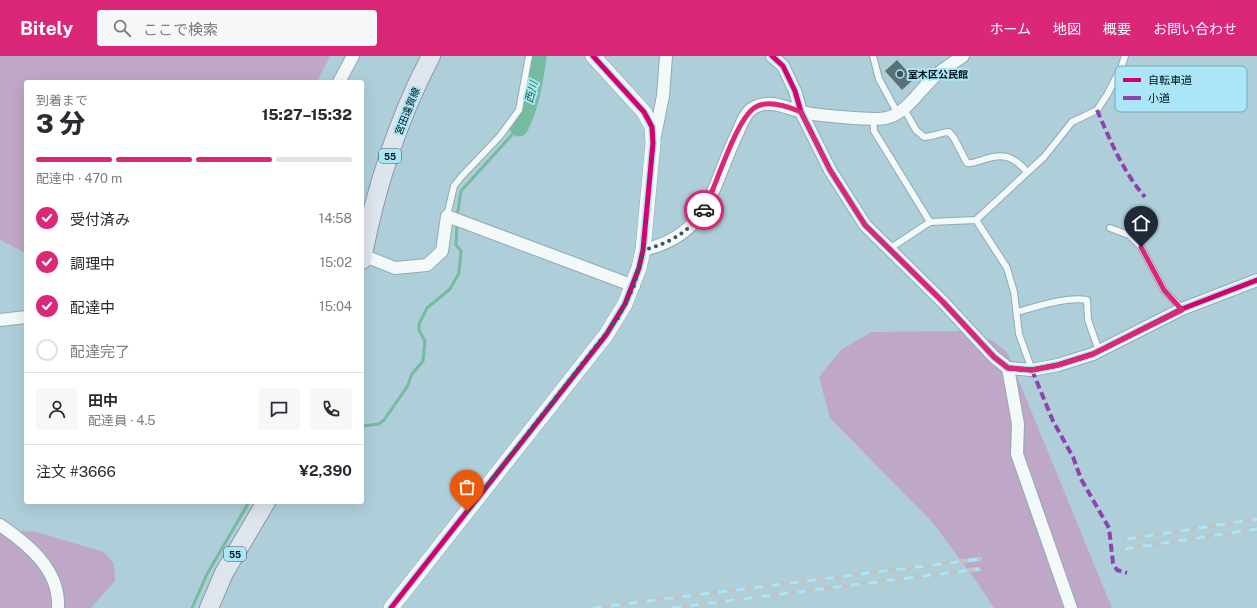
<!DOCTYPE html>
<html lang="ja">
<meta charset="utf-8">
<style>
body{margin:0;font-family:"Public Sans","Noto Sans JP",sans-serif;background:#f7f7f7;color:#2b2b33;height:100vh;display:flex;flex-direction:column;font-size:15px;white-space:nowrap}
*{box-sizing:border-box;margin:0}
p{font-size:13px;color:#7c7c81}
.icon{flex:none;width:22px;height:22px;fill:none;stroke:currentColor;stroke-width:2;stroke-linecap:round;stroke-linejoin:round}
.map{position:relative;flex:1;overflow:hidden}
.details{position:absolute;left:24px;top:24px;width:340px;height:424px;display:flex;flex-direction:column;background:#fff;border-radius:4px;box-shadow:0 4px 16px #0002}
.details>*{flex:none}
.pin{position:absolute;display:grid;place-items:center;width:34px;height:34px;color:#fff;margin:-41px -17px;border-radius:50% 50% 50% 0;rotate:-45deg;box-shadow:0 0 4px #0007}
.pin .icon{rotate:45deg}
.courier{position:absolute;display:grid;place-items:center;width:40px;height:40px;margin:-20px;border:3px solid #db2777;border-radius:50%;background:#fff;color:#222;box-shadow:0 1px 5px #0007}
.summary em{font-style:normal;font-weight:800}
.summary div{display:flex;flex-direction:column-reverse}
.summary{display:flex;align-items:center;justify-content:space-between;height:68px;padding:0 12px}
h1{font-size:26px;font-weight:800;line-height:30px}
.bar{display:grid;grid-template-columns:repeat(4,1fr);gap:6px 4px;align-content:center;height:48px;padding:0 12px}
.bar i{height:5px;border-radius:3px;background:#e1e1e2}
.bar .selected{background:#db2777}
.bar p{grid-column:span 4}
.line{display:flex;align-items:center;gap:10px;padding:0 12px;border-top:1px solid #e1e1e2}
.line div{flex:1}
.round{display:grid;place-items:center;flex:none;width:42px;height:42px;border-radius:4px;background:#f7f7f7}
ol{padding:0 12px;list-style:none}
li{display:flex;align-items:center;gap:12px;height:44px}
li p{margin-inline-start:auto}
li .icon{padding:4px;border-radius:50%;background:#db2777;color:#fff;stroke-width:4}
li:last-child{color:#7c7c81}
li i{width:22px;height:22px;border:2px solid #e1e1e2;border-radius:50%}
header{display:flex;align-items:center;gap:24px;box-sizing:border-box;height:56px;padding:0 20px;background:#db2777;color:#fff}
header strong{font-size:19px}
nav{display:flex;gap:22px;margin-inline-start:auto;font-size:14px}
.search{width:280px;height:36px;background:#f7f7f7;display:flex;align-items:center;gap:10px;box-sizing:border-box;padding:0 14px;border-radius:4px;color:#7c7c81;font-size:15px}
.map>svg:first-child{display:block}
</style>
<header>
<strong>Bitely</strong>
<div class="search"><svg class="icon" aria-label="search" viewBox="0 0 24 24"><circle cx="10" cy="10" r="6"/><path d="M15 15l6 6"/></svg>ここで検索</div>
<nav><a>ホーム</a><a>地図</a><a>概要</a><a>お問い合わせ</a></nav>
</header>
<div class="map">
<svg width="1257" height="552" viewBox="0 0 1257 552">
<rect width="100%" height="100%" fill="#aecfda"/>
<g fill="#bfa7c7">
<path d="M0 0H330L317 26H26V197L0 184Z"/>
<path d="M964 275 993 285 1007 296 1112 552H994L976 525 933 467 830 362 819 321 841 294 871 276Z"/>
<path d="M0 474 36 476 104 496 114 508 115 525 91 552H0Z"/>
</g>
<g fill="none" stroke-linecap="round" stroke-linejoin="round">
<g stroke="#75bb9e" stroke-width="3">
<path d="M457 161 461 135 519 71"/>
<path d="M362 370 379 368 384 364 407 331 412 318 423 305 425 285 419 274V268L427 252 450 233 459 217 461 195 456 189 457 166"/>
<path d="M192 552 207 518 249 446"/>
</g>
<path stroke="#75bb9e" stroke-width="19" d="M519 71C530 49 534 24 537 0"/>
</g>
<path fill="#5a7075" d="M897 4 914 23 902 34 885 15Z"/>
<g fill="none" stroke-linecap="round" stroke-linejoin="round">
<defs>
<g id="service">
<path d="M873 0 879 23 898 58"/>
<path d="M904 53 916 74 924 81C933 81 941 76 949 76L954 82 967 107C972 108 976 106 982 104 1002 97 1013 99 1027 116"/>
<path d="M873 63 874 75 930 166"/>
<path d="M447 160 454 130 462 120 500 80 519 54 529 0"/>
<path d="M976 164 1007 212 1014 236 1019 278 1032 314"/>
<path d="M1110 172 1129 179 1141 191 1164 234 1182 253"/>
<path d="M889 193 930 166 976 164 1044 101 1072 66 1097 54 1107 39 1121 12 1125 0"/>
<path d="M1017 256C1036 251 1067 240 1087 244L1088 264 1099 295"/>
</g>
<g id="minor">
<path d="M772 0 783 10 795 35 801 56 830 114 865 169 943 246 994 301 1008 312 1032 314 1058 309 1093 298 1182 253 1257 224"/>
<path d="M339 26 353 0"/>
<path d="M655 80 663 40 666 0"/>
<path d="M643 194C711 179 712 128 738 76 741 68 746 55 755 51 771 43 786 52 802 56 814 59 875 65 886 62 907 57 918 36 933 22 942 13 953 7 963 0"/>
<path d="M362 199 395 212 427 209 442 195 447 160 634 230"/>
<path d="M0 264 26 261"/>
<path d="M1008 312 1018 368 1017 398 1071 552"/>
<path d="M0 469C29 489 60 514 58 552"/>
</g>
<path id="tertiary" d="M391 552 606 279 625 248 639 212 643 194 653 87 652 71 644 56 593 0"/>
<g id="primary">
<path d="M362 204C375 134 398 63 431 0"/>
<path d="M209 552 224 517 266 446"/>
</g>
</defs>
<use href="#service" stroke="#90aab2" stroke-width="8"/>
<use href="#minor" stroke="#90aab2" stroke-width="14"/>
<use href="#tertiary" stroke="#90aab2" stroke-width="16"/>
<use href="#primary" stroke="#899aaa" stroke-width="20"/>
<use href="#service" stroke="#f3f8f9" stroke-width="6"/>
<use href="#minor" stroke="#f3f8f9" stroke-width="12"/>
<use href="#tertiary" stroke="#f3f8f9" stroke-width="15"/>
<use href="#primary" stroke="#dfe5ed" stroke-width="18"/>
<defs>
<g id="rail">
<path d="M1127 483 1257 463"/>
<path d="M1125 493 1257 473"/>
<path d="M593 552 980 503"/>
<path d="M672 552 979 513"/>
</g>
</defs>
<use href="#rail" stroke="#bcc6c9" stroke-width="4.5"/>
<use href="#rail" stroke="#aae6f8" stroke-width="3" stroke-dasharray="9" stroke-linecap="butt"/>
<g stroke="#8e44ad" stroke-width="4" stroke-dasharray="8 4" stroke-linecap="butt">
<path d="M1097 54C1110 84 1123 116 1145 141"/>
<path d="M1032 314 1053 365 1073 401 1081 423 1109 472 1113 507 1117 514 1127 517"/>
</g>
<defs>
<g id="cycleway">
<path d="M772 0 783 10 795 35 801 56 830 114 865 169 943 246 994 301 1008 312 1032 314 1058 309 1093 298 1182 253 1257 224"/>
<path d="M391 552 606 279 625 248 639 212 643 194 653 87 652 71 644 56 593 0"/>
</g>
</defs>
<use href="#cycleway" stroke="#aae6f8" stroke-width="8"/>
<use href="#cycleway" stroke="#d6006c" stroke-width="5"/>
</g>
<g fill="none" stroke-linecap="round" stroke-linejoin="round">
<path stroke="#3d545b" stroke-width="4" stroke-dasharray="0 7.2" d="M467 455 618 262 634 230 643 194C669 188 689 176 704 154"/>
<path stroke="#db2777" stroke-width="5" d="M704 154C716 130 735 66 754 52 766 43 789 51 801 56L830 114 865 169 943 246 994 301 1008 312 1032 314 1058 309 1093 298 1182 254 1164 234 1141 191"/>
</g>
<circle fill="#3d545b" stroke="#aae6f8" stroke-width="1.5" cx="900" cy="18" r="4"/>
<g text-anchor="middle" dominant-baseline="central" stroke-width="4" stroke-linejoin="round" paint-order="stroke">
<g fill="#aae6f8" stroke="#33515a" stroke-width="1">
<rect x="379" y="93" width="22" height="14" rx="3"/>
<rect x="224" y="491" width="22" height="14" rx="3"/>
</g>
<g font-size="9" font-weight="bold" fill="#001117">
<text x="390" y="100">55</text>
<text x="235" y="498">55</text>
</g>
<g font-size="10" font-weight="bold" fill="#001117" stroke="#aae6f8" text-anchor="start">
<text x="908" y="18">室木区公民館</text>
</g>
<g font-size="10" fill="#001117" stroke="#aae6f8">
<text transform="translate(407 55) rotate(-68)">宮田遠賀線</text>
</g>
<g font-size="11" font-style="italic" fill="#256444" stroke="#aae6f8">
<text transform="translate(531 36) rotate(-76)">西川</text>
</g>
</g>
<rect x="1115" y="10" width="132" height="46" rx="6" fill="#aae6f8" stroke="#77a6b4" stroke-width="1"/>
<rect x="1123" y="22" width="18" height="4" fill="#d6006c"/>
<rect x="1123" y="40" width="18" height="4" fill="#8e44ad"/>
<g font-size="11" fill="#001117">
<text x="1148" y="28">自転車道</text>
<text x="1148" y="46">小道</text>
</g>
</svg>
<div class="pin" style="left:467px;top:455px;background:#ea580c"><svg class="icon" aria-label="bag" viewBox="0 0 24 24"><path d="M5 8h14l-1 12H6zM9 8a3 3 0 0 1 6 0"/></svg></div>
<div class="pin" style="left:1141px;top:191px;background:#1f2937"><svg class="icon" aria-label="home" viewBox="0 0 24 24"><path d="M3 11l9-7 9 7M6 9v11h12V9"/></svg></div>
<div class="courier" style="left:704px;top:154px"><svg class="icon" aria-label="car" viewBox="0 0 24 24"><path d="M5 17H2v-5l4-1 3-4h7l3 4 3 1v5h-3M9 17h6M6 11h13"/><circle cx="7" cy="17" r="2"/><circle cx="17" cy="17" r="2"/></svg></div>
<section class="details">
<div class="summary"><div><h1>3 分</h1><p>到着まで</p></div><em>15:27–15:32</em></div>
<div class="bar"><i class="selected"></i><i class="selected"></i><i class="selected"></i><i></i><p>配達中 · 470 m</p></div>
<ol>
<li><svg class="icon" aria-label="check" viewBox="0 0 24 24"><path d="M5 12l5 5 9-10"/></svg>受付済み<p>14:58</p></li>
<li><svg class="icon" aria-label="check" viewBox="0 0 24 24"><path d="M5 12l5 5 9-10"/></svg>調理中<p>15:02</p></li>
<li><svg class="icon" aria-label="check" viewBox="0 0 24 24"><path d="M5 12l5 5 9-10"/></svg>配達中<p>15:04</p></li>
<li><i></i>配達完了</li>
</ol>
<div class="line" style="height:72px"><a class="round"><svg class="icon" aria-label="person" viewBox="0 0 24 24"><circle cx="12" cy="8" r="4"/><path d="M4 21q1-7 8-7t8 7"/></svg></a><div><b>田中</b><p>配達員 · 4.5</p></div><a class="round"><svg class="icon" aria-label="chat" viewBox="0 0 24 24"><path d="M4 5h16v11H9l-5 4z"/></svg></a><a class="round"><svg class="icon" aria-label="phone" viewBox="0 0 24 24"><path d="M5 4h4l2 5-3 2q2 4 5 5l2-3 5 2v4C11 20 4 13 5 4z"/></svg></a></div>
<div class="line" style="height:52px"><div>注文 #3666</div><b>¥2,390</b></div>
</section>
</div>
